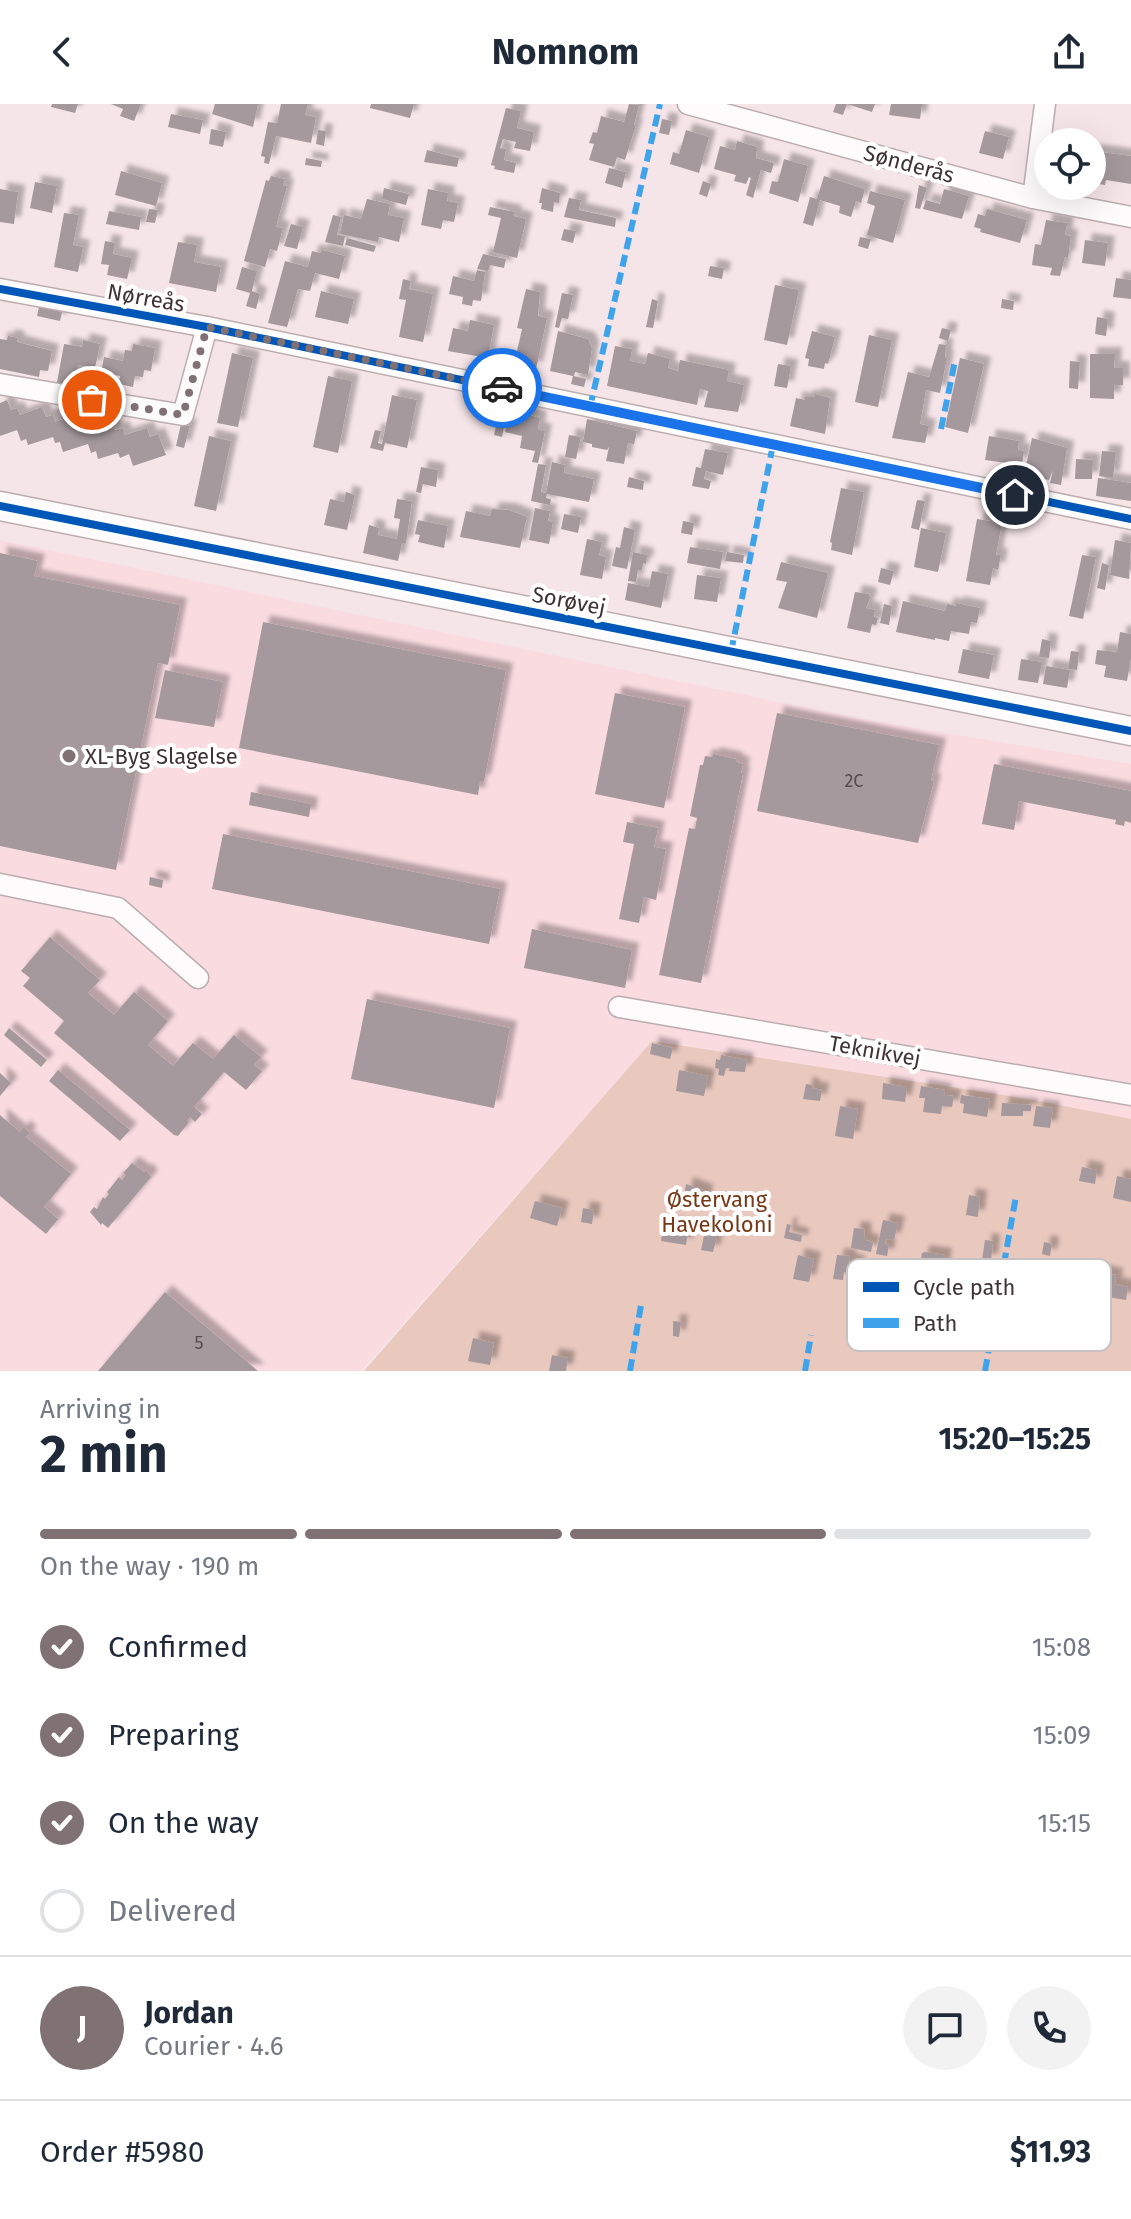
<!DOCTYPE html>
<meta charset="utf-8">
<style>
body{margin:0;font-family:"Fira Sans",sans-serif;background:#f2f2f3;color:#1f2937;height:100vh;display:flex;flex-direction:column;font-size:30px;white-space:nowrap}
*{box-sizing:border-box;margin:0}
p{font-size:26px;color:#747a83}
.icon{flex:none;width:44px;height:44px;fill:none;stroke:currentColor;stroke-width:2;stroke-linecap:round;stroke-linejoin:round}
.map{position:relative;height:1267px;overflow:hidden}
.details{display:flex;flex-direction:column;background:#fff;flex:1}
.details>*{flex:none}
.fabs{position:absolute;left:1034px;top:24px;display:grid;gap:16px}
.fabs a{display:grid;place-items:center;width:72px;height:72px;border-radius:50%;background:#fff;box-shadow:0 8px 32px #0002;font-size:40px}
.pin{position:absolute;display:grid;place-items:center;width:68px;height:68px;color:#fff;margin:-34px;border:4px solid #fff;border-radius:50%;box-shadow:0 2px 8px #0007}
.courier{position:absolute;display:grid;place-items:center;width:80px;height:80px;margin:-40px;border:6px solid #1a73e8;border-radius:50%;background:#fff;color:#222;box-shadow:0 2px 10px #0007}
.overview em{font-style:normal;font-weight:700}
.overview div{display:flex;flex-direction:column-reverse}
.overview{display:flex;align-items:center;justify-content:space-between;height:136px;padding:0 40px}
h1{font-size:52px;font-weight:700;line-height:60px}
.bar{display:grid;grid-template-columns:repeat(4,1fr);gap:12px 8px;align-content:center;height:96px;padding:0 40px}
.bar i{height:10px;border-radius:6px;background:#e0e1e3}
.bar .active{background:#807174}
.bar p{grid-column:span 4}
.line{display:flex;align-items:center;gap:20px;padding:0 40px;border-top:2px solid #e0e1e3}
.line div{flex:1}
.round{display:grid;place-items:center;flex:none;width:84px;height:84px;border-radius:42px;background:#f2f2f3}
ol{padding:0 40px;list-style:none}
li{display:flex;align-items:center;gap:24px;height:88px}
li p{margin-inline-start:auto}
li .icon{padding:8px;border-radius:50%;background:#807174;color:#fff;stroke-width:4}
li:last-child{color:#747a83}
li i{width:44px;height:44px;border:4px solid #e0e1e3;border-radius:50%}
header{display:flex;justify-content:space-between;align-items:center;height:104px;padding:0 40px;background:#fff;font-size:36px;font-weight:700}
.map>svg:first-child{display:block}
</style>
<header><svg class="icon" aria-label="back" viewBox="0 0 24 24"><path d="M15 5l-7 7 7 7"/></svg>Nomnom<svg class="icon" aria-label="share" viewBox="0 0 24 24"><path d="M12 15V3M7 8l5-5 5 5M5 13v7h14v-7"/></svg></header>
<div class="map">
<svg width="1131" height="1267" viewBox="0 0 1131 1267">
<defs>
<filter id="shadow"><feDropShadow dx="7" dy="-7" stdDeviation="2" flood-color="#0004"/></filter>
</defs>
<rect width="100%" height="100%" fill="#f6e5e8"/>
<path fill="#f9dbe0" d="M0 436 855 614 1131 660V1015L1023 994 653 937 361 1267H0Z"/>
<path fill="#e9c8be" d="M652 937 1023 994 1131 1015V1267H364Z"/>
<g fill="#a5999d" filter="url(#shadow)">
<path d="M52 0H78L75 9 51 3Z"/>
<path d="M111 0H141L134 17 120 12 123 5Z"/>
<path d="M215 0H258L253 23 212 10Z"/>
<path d="M281 0H308L305 11 316 13 311 39 276 32 269 60 264 59 265 53 261 52 268 18 277 19Z"/>
<path d="M371 0H414L410 14 370 4Z"/>
<path d="M629 0 639 1 634 21H636L625 56 617 53 614 63 589 56 594 40 589 39 593 28 597 29 601 12 624 18Z"/>
<path d="M836 0H847L843 11 833 8Z"/>
<path d="M847 0H875L872 8Z"/>
<path d="M891 0H922L920 15 889 11Z"/>
<path d="M506 4 521 7 517 24 534 28 530 47 514 44 516 38 503 35 500 44 506 45 504 56 516 59 514 69 494 65 495 62 491 61Z"/>
<path d="M171 10 203 16 200 30 168 23Z"/>
<path d="M662 15 672 17 669 31 659 29Z"/>
<path d="M211 25 226 28 223 43 209 40Z"/>
<path d="M318 26 326 27 324 42 316 40Z"/>
<path d="M686 26 709 33 699 69 670 60 673 48 679 50Z"/>
<path d="M985 27 1009 33 1003 55 979 49Z"/>
<path d="M737 37 757 43 756 54 774 59 771 69 761 66 753 94 746 91 751 74 749 73 746 80 734 77 736 71 714 65 720 42 735 46Z"/>
<path d="M427 46 459 54 457 63 424 58Z"/>
<path d="M1092 47 1131 52V80L1106 76 1105 81 1092 79Z"/>
<path d="M306 54 322 57 321 63 305 61Z"/>
<path d="M784 55 808 62 798 98 769 89 772 77 778 78Z"/>
<path d="M609 64 626 68 622 84 605 79Z"/>
<path d="M121 67 162 79 156 102 115 91Z"/>
<path d="M271 72 285 75 283 81 287 82 276 123 283 124 277 147 270 145 265 163 244 157 266 76 269 77Z"/>
<path d="M824 72 865 85 861 99 856 97 851 113 839 109 840 102 820 96 813 122 803 119 810 93 817 95Z"/>
<path d="M703 77 711 80 707 93 699 90Z"/>
<path d="M35 78 57 82 52 109 30 104Z"/>
<path d="M919 81 927 84 920 105 915 104Z"/>
<path d="M384 84 409 90 406 101 382 95Z"/>
<path d="M542 84 560 89 559 99 554 98 553 108 541 105 542 99H539Z"/>
<path d="M0 85 18 88 14 120 0 118Z"/>
<path d="M428 85 448 89 447 97 458 99 454 118 443 116 441 125 421 121Z"/>
<path d="M944 85 969 92 962 115 923 105 926 96 940 100Z"/>
<path d="M870 87 905 96 893 139 867 131 875 102 867 99Z"/>
<path d="M569 94 581 96 579 106 616 114 615 123 564 113Z"/>
<path d="M367 95 390 100 388 111 404 114 399 138 379 133 378 138 340 130 344 111 361 115Z"/>
<path d="M490 103 515 108 514 112 526 115 517 154 493 148 501 114 488 111Z"/>
<path d="M149 105 158 106 155 119 146 118Z"/>
<path d="M987 105 1027 116 1020 139 980 128 981 125 974 123 978 110 985 112Z"/>
<path d="M109 107 141 113 139 126 106 120Z"/>
<path d="M64 109 79 111 73 141 83 143 78 168 54 163Z"/>
<path d="M333 111 341 113 337 131 345 132 343 142 325 138Z"/>
<path d="M1046 116 1067 119 1065 131 1071 132 1068 154 1065 153 1060 172 1050 171 1052 164 1032 161 1035 140 1041 141Z"/>
<path d="M291 120 303 123 297 145 284 142Z"/>
<path d="M564 125 576 127 573 139 561 136Z"/>
<path d="M860 133 871 135 868 145 858 142Z"/>
<path d="M347 134 376 142 374 148 345 141Z"/>
<path d="M1085 136 1108 139 1105 162 1082 159Z"/>
<path d="M105 137 115 139 113 150 132 154 127 175 107 171 109 161 101 160Z"/>
<path d="M178 138 197 141 194 158 221 163 216 188 169 179Z"/>
<path d="M322 146 345 152 339 175 315 169 310 187 298 185 287 223 268 219 285 157 308 163 312 147 320 149Z"/>
<path d="M483 150 506 155 504 164 490 161 488 167 477 165Z"/>
<path d="M710 162 724 164 722 175 708 172Z"/>
<path d="M242 163 257 167 252 187 260 190 256 205 246 202 250 189 236 185Z"/>
<path d="M477 166 485 168 481 197 473 196 472 202 462 200 463 193 449 190 453 172 474 177Z"/>
<path d="M1116 174 1131 176V195L1113 193Z"/>
<path d="M403 175 411 177 409 185 433 190 423 238 399 233 406 196 399 195Z"/>
<path d="M775 181 799 186 787 241 764 236Z"/>
<path d="M526 185 540 188 538 212 547 214 536 265 514 260 522 225 517 224Z"/>
<path d="M321 187 354 195 348 220 315 213Z"/>
<path d="M562 189 573 191 568 215 562 214 559 224 555 223Z"/>
<path d="M652 195 658 197 653 224 646 223Z"/>
<path d="M1002 195 1014 197 1013 206 1001 204Z"/>
<path d="M39 203 62 208 60 217 37 212Z"/>
<path d="M1097 213 1108 215 1106 232 1095 230Z"/>
<path d="M470 216 494 221 488 254 448 247 453 224 468 227Z"/>
<path d="M942 224 951 226 948 237 939 234Z"/>
<path d="M558 227 588 235 592 244 588 271 575 268 574 272 586 275 584 283 571 280 573 272 550 267Z"/>
<path d="M812 227 835 233 828 260 825 259 824 265 808 262 809 255 805 254Z"/>
<path d="M869 231 892 236 878 303 855 298Z"/>
<path d="M8 232 18 234 17 238 52 247 48 267 40 266 39 273 0 265V235L7 236Z"/>
<path d="M83 236 100 240 95 264 78 261 74 287 56 284 64 240 82 243Z"/>
<path d="M133 240 155 244 151 267 144 266 143 273 135 272 133 283 119 280 120 272 101 269 104 253 123 257 125 246 132 247Z"/>
<path d="M939 240 946 241 945 254H947L940 289 926 286 920 320 929 322 925 339 892 334 908 268 929 273Z"/>
<path d="M615 242 632 245 630 257 645 260 648 249 670 255 668 264 678 267 680 256 729 266 727 277 744 281 738 308 704 303 708 287 700 285 697 301 607 282Z"/>
<path d="M232 249 253 254 238 323 217 319Z"/>
<path d="M1090 250H1115L1114 264H1123V281H1114V295L1090 294Z"/>
<path d="M960 254 984 260 968 329 945 323Z"/>
<path d="M1070 257 1080 258 1078 285 1069 284Z"/>
<path d="M778 260 791 262 787 284 774 282Z"/>
<path d="M328 272 352 277 338 349 313 343Z"/>
<path d="M815 290 830 294 825 330 790 322 796 294 805 296V293H815Z"/>
<path d="M392 291 417 296 407 344 385 339 383 347 370 344 375 326 381 327 378 339 382 340Z"/>
<path d="M7 296 11 306 17 304 20 311 42 303 46 313 53 311 55 318 77 310 81 320 88 317 90 324 112 317 115 326 123 324 125 331 147 324 150 333 158 330 166 351 133 362 129 350 120 354 118 349 98 355 96 347 91 349 88 340 63 348 60 338 55 339 53 333 28 341 26 335 21 337 17 326 0 332V299Z"/>
<path d="M510 306 540 314 538 325 545 327 538 359 532 358 535 347 520 344 522 332 505 328Z"/>
<path d="M499 308 507 309 502 333 494 331Z"/>
<path d="M587 315 637 327 634 340 628 339 624 360 606 357 609 343 607 346 592 343V340L583 338Z"/>
<path d="M181 320 190 322 184 344 176 342Z"/>
<path d="M569 331 581 333 576 355 565 353Z"/>
<path d="M209 332 231 337 216 407 194 402Z"/>
<path d="M989 332 1019 337 1018 346 1024 347 1022 361 985 356Z"/>
<path d="M1032 334 1067 344 1061 381 1050 379 1053 366 1049 376 1024 371Z"/>
<path d="M705 345 728 349 723 371 706 367 704 375 711 377 709 385 692 382 696 363 701 364Z"/>
<path d="M1102 347 1116 348 1113 374 1099 372Z"/>
<path d="M1076 355 1093 356 1092 375H1075Z"/>
<path d="M552 358 565 361 564 369 594 375 589 398 547 390 546 394 551 395 550 401 531 397 538 360 546 361 541 388 546 389Z"/>
<path d="M421 363 438 366 436 383 423 380 421 389 416 388Z"/>
<path d="M629 373 644 377 643 386 627 383Z"/>
<path d="M1098 374 1131 379V397L1096 392Z"/>
<path d="M841 384 864 388 852 451 831 446 832 439 830 438Z"/>
<path d="M346 388 355 391 347 426 324 421 330 395 344 398Z"/>
<path d="M397 395 412 397 406 439H402L398 457 363 449 369 421 379 424 378 431 397 435 400 415 394 414Z"/>
<path d="M917 396 925 397 919 426 911 424Z"/>
<path d="M535 404 550 407 548 417 553 418 549 440 529 436Z"/>
<path d="M492 405 509 406 527 413 520 444 460 433 466 407 490 412Z"/>
<path d="M564 410 581 413 578 429 561 425Z"/>
<path d="M977 415 1002 419 996 451H1001L998 466 993 464 990 481 966 477Z"/>
<path d="M418 416 448 422 444 444 418 438 420 431 415 430Z"/>
<path d="M683 417 694 419 692 431 681 429Z"/>
<path d="M624 423 635 426 627 465 612 462 616 443 620 444Z"/>
<path d="M921 424 946 429 938 468 914 463Z"/>
<path d="M587 435 602 438 599 451 606 453 602 475 580 471Z"/>
<path d="M1115 436 1131 439 1129 475 1110 471Z"/>
<path d="M690 443 723 448 720 465 687 459Z"/>
<path d="M633 448 647 451 646 460 643 459 642 466H638L636 478 628 477Z"/>
<path d="M727 448 744 451 743 459 725 457Z"/>
<path d="M0 449 38 457 34 472 180 501 168 561 158 559 116 766 0 742Z"/>
<path d="M1082 451 1096 453 1083 515 1069 512Z"/>
<path d="M781 458 828 469 817 514 778 504 787 478 776 476Z"/>
<path d="M1102 459 1109 461 1105 486 1097 484Z"/>
<path d="M881 464 894 467 890 481 878 478Z"/>
<path d="M652 467 668 470 661 504 625 496 628 479 649 483Z"/>
<path d="M697 471 721 474 717 498 694 495Z"/>
<path d="M855 488 869 490 870 494 866 504 875 506 874 513 878 514 876 521 872 520 870 529 847 524Z"/>
<path d="M903 497 945 507 947 500 956 502V499L980 504 977 519 971 518 969 530 951 527 949 537 935 534V536L896 528Z"/>
<path d="M884 500 892 502 889 521 880 519Z"/>
<path d="M263 518 506 566 484 677H480L478 691 239 644Z"/>
<path d="M1120 528 1131 530V554L1127 577 1104 573 1106 562 1095 560 1097 546 1117 548Z"/>
<path d="M1042 535 1051 537 1049 554 1039 553Z"/>
<path d="M963 545 994 551 989 575 958 569Z"/>
<path d="M1071 547 1079 548 1077 566 1068 565Z"/>
<path d="M1021 555 1042 558 1038 579 1018 576Z"/>
<path d="M1046 562 1070 566 1067 584 1043 580Z"/>
<path d="M165 566 223 578 214 623 155 614Z"/>
<path d="M615 589 685 603 664 704 595 690Z"/>
<path d="M777 609 939 641 931 676 934 677 918 739 757 707Z"/>
<path d="M713 650 736 655V658L743 660 741 669H743L701 879 659 871 689 724 695 725 697 714 690 712 700 661H703L705 652 712 653Z"/>
<path d="M994 660 1131 687V719L1125 717 1124 722 1115 720 1116 716 1019 697 1014 726 982 720Z"/>
<path d="M251 688 311 700 309 713 249 701Z"/>
<path d="M627 718 658 724 654 743 666 745 656 796 644 793 639 819 619 815 634 740 623 738Z"/>
<path d="M223 730 500 785 489 840 212 785Z"/>
<path d="M150 773 163 776 162 784 149 781Z"/>
<path d="M532 825 632 846 625 884 524 864Z"/>
<path d="M50 833 100 876 88 889 114 911 134 888 168 917 148 941 173 962 193 939 213 955 234 931 261 953 254 961 262 967 246 986 224 968 194 1003 202 1010 195 1018 190 1013 187 1016 189 1018 178 1032 174 1031 54 929 64 917 23 882 30 874 21 867Z"/>
<path d="M367 895 510 924 494 1004 351 975Z"/>
<path d="M9 924 47 956 41 963 4 931Z"/>
<path d="M652 939 673 944 670 955 650 950Z"/>
<path d="M721 951 747 956 745 968 729 967 730 964H726L724 972 718 971 719 965 715 964 716 955 720 956Z"/>
<path d="M58 966 130 1026 120 1037 49 977Z"/>
<path d="M679 966 708 972 704 992 676 987Z"/>
<path d="M0 969 11 979 0 992Z"/>
<path d="M883 979 907 983 905 998 882 995Z"/>
<path d="M806 980 812 981V984L822 986 820 997 803 995Z"/>
<path d="M921 982 945 986 944 991 954 992 952 1003 942 1002 941 1010 923 1008 925 994H919Z"/>
<path d="M961 991 990 995 987 1013 963 1009 964 1000 960 999Z"/>
<path d="M1002 999 1031 1001V1007H1023V1012H1001Z"/>
<path d="M840 1002 858 1005 853 1035 835 1032Z"/>
<path d="M1036 1002 1053 1004 1050 1024 1033 1022Z"/>
<path d="M0 1011 20 1028 23 1023 30 1029 26 1033 71 1070 44 1103 58 1115 46 1130 0 1092Z"/>
<path d="M132 1059 144 1068 146 1066 151 1073 108 1124 102 1119 101 1121 90 1108 94 1103 97 1105 103 1093 105 1095 109 1090 107 1088 119 1073 122 1076 126 1071 123 1069Z"/>
<path d="M1082 1063 1097 1066 1095 1080 1079 1077Z"/>
<path d="M1117 1072 1131 1075V1098L1113 1094Z"/>
<path d="M686 1080 706 1087 704 1103 683 1099Z"/>
<path d="M969 1091 980 1093 978 1113 966 1111Z"/>
<path d="M535 1097 562 1104 557 1122 530 1114Z"/>
<path d="M583 1104 594 1106 592 1120 581 1118Z"/>
<path d="M883 1116 898 1119 894 1136 886 1135 885 1140 889 1141 887 1152 876 1150Z"/>
<path d="M664 1119 683 1122 682 1125 688 1126 686 1141 661 1137Z"/>
<path d="M787 1120 791 1121 789 1128 802 1131 801 1138 784 1134Z"/>
<path d="M854 1124 864 1125 865 1136 873 1138 871 1148 851 1144Z"/>
<path d="M705 1127 718 1129 713 1148 701 1146Z"/>
<path d="M985 1136 993 1137 991 1157 982 1156Z"/>
<path d="M1044 1138 1052 1140 1050 1152 1042 1150Z"/>
<path d="M925 1148 945 1151 943 1164 920 1160 922 1149Z"/>
<path d="M798 1151 814 1155 809 1178 793 1175Z"/>
<path d="M837 1151 850 1152 849 1157 858 1158 856 1170 844 1168 843 1176 833 1175Z"/>
<path d="M1101 1168 1116 1171 1115 1180 1128 1183 1126 1196 1096 1191Z"/>
<path d="M165 1188 258 1267H98Z"/>
<path d="M673 1217 681 1218 679 1233 673 1232Z"/>
<path d="M473 1234 494 1239 490 1261 468 1257Z"/>
<path d="M552 1251 568 1254 566 1267H549Z"/>
</g>
<g fill="none" stroke-linecap="round" stroke-linejoin="round">
<defs>
<g id="street">
<path d="M688 0 1033 94 1131 113"/>
<path d="M1033 94 1045 0"/>
<path d="M0 185 207 223 1131 415"/>
<path d="M0 280 183 311 207 223"/>
<path d="M0 780 118 804 198 874"/>
<path d="M619 903 1131 991"/>
</g>
<path id="secondary" d="M0 402 1131 627"/>
</defs>
<use href="#street" stroke="#bbadb0" stroke-width="23"/>
<use href="#secondary" stroke="#bbadb0" stroke-width="31"/>
<use href="#street" stroke="#fefbfc" stroke-width="20"/>
<use href="#secondary" stroke="#fefbfc" stroke-width="28"/>
<g stroke="#3fa3eb" stroke-width="6" stroke-dasharray="12 6" stroke-linecap="butt">
<path d="M590 303 660 0"/>
<path d="M941 325 955 257"/>
<path d="M731 548 773 341"/>
<path d="M630 1267 641 1201"/>
<path d="M805 1267 811 1231"/>
<path d="M985 1267 1016 1092"/>
</g>
<defs>
<g id="cycleway">
<path d="M0 185 207 223 1131 415"/>
<path d="M0 402 1131 627"/>
</g>
</defs>
<use href="#cycleway" stroke="#fff" stroke-width="13"/>
<use href="#cycleway" stroke="#0057b8" stroke-width="8"/>
</g>
<g fill="none" stroke-linecap="round" stroke-linejoin="round">
<path stroke="#807174" stroke-width="8" stroke-dasharray="0 14.4" d="M92 296 183 311 207 223 502 284"/>
<path stroke="#1a73e8" stroke-width="10" d="M502 284 1015 391"/>
</g>
<circle fill="#807174" stroke="#fff" stroke-width="3" cx="69" cy="652" r="8"/>
<g text-anchor="middle" dominant-baseline="central" stroke-width="8" stroke-linejoin="round" paint-order="stroke">
<g font-size="18" fill="#594c50">
<text x="854" y="677">2C</text>
<text x="199" y="1239">5</text>
</g>
<g font-size="22" fill="#403336" stroke="#fff">
<text transform="translate(909 60) rotate(15)">Sønderås</text>
<text transform="translate(146 194) rotate(10)">Nørreås</text>
<text transform="translate(569 497) rotate(11)">Sorøvej</text>
<text transform="translate(875 947) rotate(10)">Teknikvej</text>
</g>
<g font-size="22" fill="#403336" stroke="#fff" text-anchor="start">
<text x="85" y="652">XL-Byg Slagelse</text>
</g>
<g font-size="22" fill="#783816" stroke="#fff">
<text x="717" y="1095">Østervang<tspan x="717" dy="25">Havekoloni</tspan></text>
</g>
</g>
<rect x="847" y="1155" width="264" height="92" rx="12" fill="#fff" stroke="#c6c2c3" stroke-width="2"/>
<rect x="863" y="1178" width="36" height="10" fill="#0057b8"/>
<rect x="863" y="1214" width="36" height="10" fill="#3fa3eb"/>
<g font-size="22" fill="#403336">
<text x="913" y="1191">Cycle path</text>
<text x="913" y="1227">Path</text>
</g>
</svg>
<div class="fabs">
<a><svg class="icon" aria-label="locate" viewBox="0 0 24 24"><circle cx="12" cy="12" r="6"/><path d="M12 2v4M12 18v4M2 12h4M18 12h4"/></svg></a>
</div>
<div class="pin" style="left:92px;top:296px;background:#ea580c"><svg class="icon" aria-label="bag" viewBox="0 0 24 24"><path d="M5 8h14l-1 12H6zM9 8a3 3 0 0 1 6 0"/></svg></div>
<div class="pin" style="left:1015px;top:391px;background:#1f2937"><svg class="icon" aria-label="home" viewBox="0 0 24 24"><path d="M3 11l9-7 9 7M6 9v11h12V9"/></svg></div>
<div class="courier" style="left:502px;top:284px"><svg class="icon" aria-label="car" viewBox="0 0 24 24"><path d="M5 17H2v-5l4-1 3-4h7l3 4 3 1v5h-3M9 17h6M6 11h13"/><circle cx="7" cy="17" r="2"/><circle cx="17" cy="17" r="2"/></svg></div>
</div>
<section class="details">
<div class="overview"><div><h1>2 min</h1><p>Arriving in</p></div><em>15:20–15:25</em></div>
<div class="bar"><i class="active"></i><i class="active"></i><i class="active"></i><i></i><p>On the way · 190 m</p></div>
<ol>
<li><svg class="icon" aria-label="check" viewBox="0 0 24 24"><path d="M5 12l5 5 9-10"/></svg>Confirmed<p>15:08</p></li>
<li><svg class="icon" aria-label="check" viewBox="0 0 24 24"><path d="M5 12l5 5 9-10"/></svg>Preparing<p>15:09</p></li>
<li><svg class="icon" aria-label="check" viewBox="0 0 24 24"><path d="M5 12l5 5 9-10"/></svg>On the way<p>15:15</p></li>
<li><i></i>Delivered</li>
</ol>
<div class="line" style="height:144px"><b class="round" style="background:#807174;color:#fff">J</b><div><b>Jordan</b><p>Courier · 4.6</p></div><a class="round"><svg class="icon" aria-label="chat" viewBox="0 0 24 24"><path d="M4 5h16v11H9l-5 4z"/></svg></a><a class="round"><svg class="icon" aria-label="phone" viewBox="0 0 24 24"><path d="M5 4h4l2 5-3 2q2 4 5 5l2-3 5 2v4C11 20 4 13 5 4z"/></svg></a></div>
<div class="line" style="height:104px"><div>Order #5980</div><b>$11.93</b></div>
</section>
